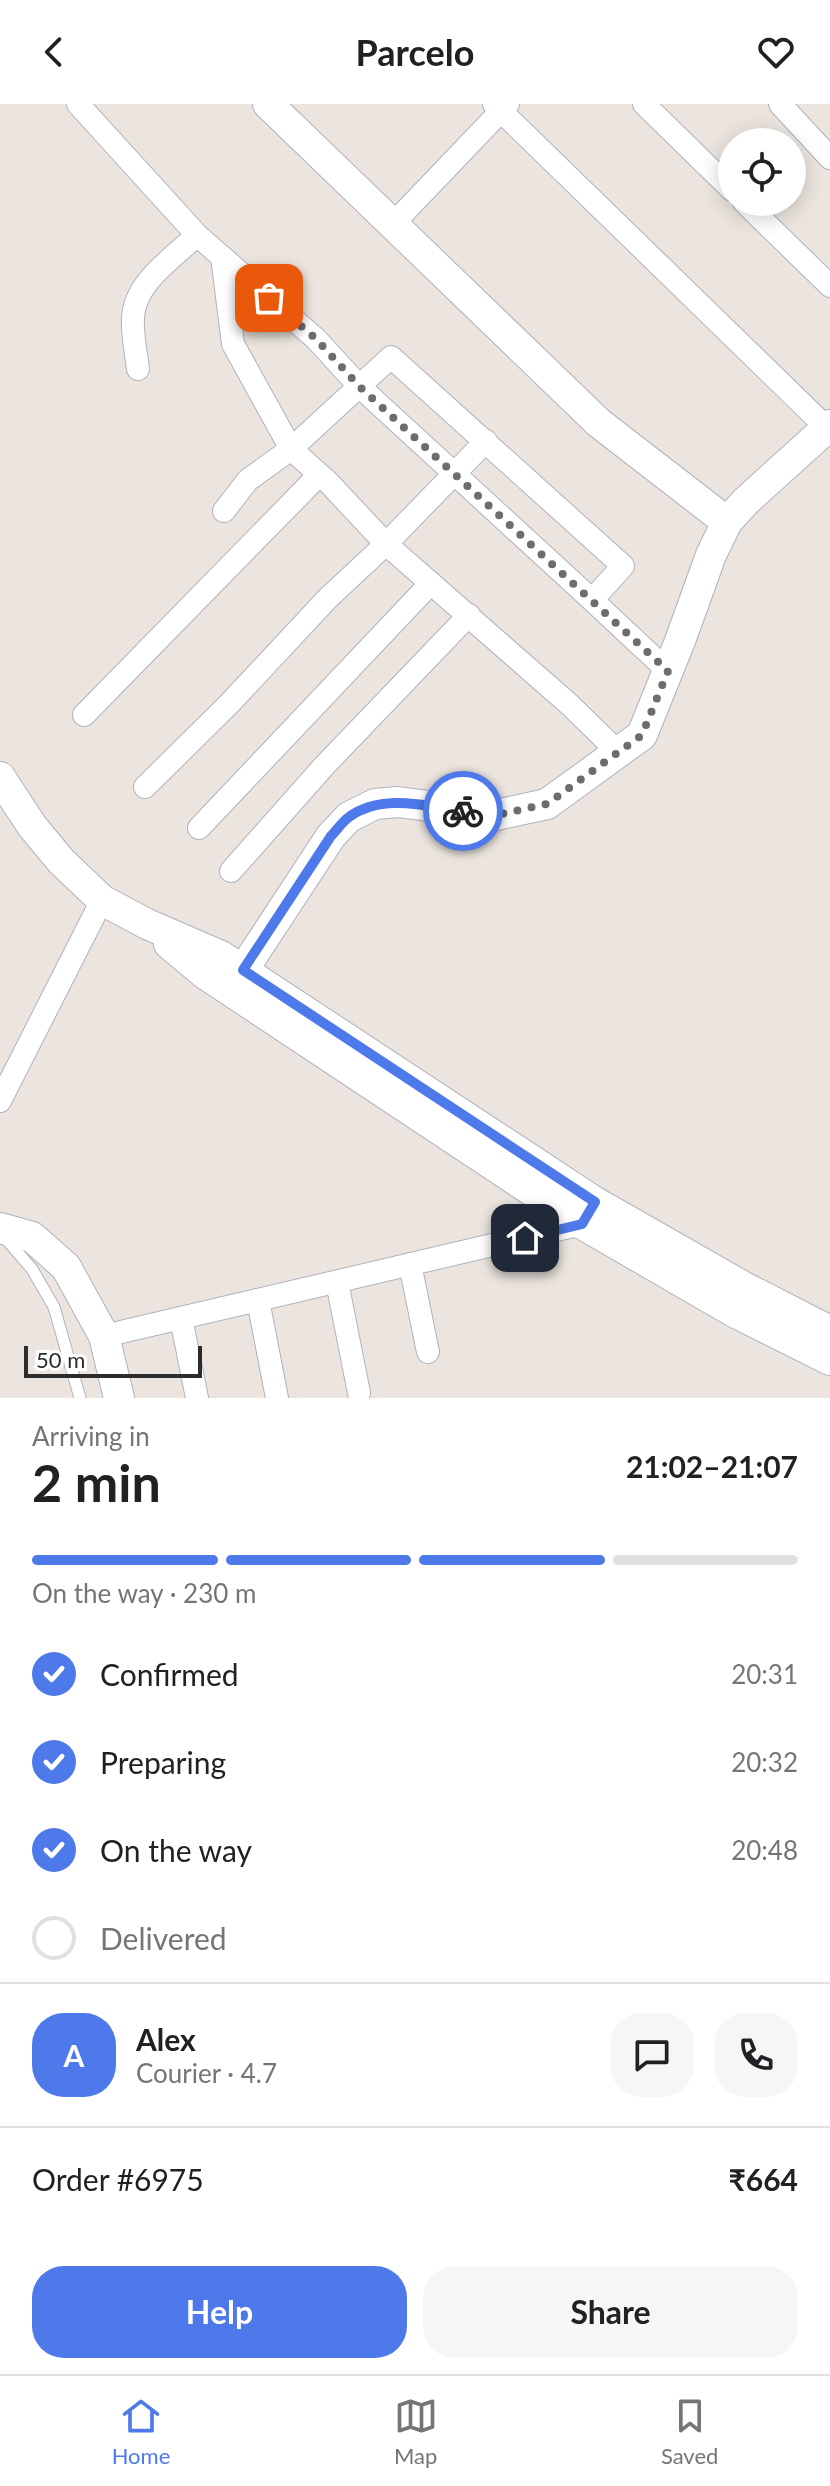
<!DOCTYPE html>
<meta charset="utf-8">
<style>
body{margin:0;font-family:Lato,sans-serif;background:#f6f6f6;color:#202124;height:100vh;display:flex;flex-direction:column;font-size:30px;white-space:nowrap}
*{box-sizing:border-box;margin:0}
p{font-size:26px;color:#757577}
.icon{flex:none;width:44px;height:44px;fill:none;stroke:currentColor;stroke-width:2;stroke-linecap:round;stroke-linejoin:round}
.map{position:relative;height:1294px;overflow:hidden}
.panel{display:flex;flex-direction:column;background:#fff;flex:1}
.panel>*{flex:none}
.fabs{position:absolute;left:718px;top:24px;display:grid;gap:16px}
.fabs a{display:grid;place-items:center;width:88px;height:88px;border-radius:50%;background:#fff;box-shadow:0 4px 20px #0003;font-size:40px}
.scale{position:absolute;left:24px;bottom:20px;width:178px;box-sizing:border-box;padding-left:8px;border:4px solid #2c2c2c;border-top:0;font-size:22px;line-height:28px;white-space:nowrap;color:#2c2c2c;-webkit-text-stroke:6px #fff;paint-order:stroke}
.pin{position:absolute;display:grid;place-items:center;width:68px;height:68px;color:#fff;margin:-34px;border-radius:16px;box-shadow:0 4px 12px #0006}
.courier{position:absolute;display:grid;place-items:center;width:80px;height:80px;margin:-40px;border:6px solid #4d79eb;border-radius:50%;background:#fff;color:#222;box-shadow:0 2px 10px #0007}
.headline em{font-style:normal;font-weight:700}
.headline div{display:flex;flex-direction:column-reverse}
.headline{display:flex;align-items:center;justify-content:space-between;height:136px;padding:0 32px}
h1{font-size:52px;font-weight:700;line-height:60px}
.bar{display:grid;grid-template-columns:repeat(4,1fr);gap:12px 8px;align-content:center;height:96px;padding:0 32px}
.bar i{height:10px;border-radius:6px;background:#e0e0e0}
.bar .current{background:#4d79eb}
.bar p{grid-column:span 4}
.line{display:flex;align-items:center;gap:20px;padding:0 32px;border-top:2px solid #e0e0e0}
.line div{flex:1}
.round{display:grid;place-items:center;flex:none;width:84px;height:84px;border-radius:32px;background:#f6f6f6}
ol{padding:0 32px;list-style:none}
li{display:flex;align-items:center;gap:24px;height:88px}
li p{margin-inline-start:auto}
li .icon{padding:8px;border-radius:50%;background:#4d79eb;color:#fff;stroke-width:4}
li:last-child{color:#757577}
li i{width:44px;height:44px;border:4px solid #e0e0e0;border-radius:50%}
.cta{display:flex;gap:16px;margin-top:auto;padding:16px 32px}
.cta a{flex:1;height:92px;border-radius:32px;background:#4d79eb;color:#fff;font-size:32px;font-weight:700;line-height:92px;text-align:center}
.cta a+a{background:#f6f6f6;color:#202124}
header{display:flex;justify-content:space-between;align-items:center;height:104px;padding:0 32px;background:#fff;font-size:36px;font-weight:700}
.tab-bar{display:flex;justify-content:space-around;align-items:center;height:112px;border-top:2px solid #e0e0e0;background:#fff;font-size:22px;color:#757577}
.tab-bar a{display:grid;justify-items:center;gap:4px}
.tab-bar .current{color:#4d79eb}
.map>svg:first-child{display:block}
</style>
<header><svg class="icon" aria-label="back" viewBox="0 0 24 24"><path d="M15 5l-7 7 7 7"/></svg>Parcelo<svg class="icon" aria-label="heart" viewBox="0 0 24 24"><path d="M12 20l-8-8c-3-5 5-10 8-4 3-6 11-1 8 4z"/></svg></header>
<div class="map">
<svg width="830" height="1294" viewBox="0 0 830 1294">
<rect width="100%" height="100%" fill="#ece5df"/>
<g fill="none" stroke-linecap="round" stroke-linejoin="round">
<defs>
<path id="lane" d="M6 1135 32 1165 54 1203 80 1294"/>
<g id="street">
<path d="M78 0 197 131 316 235 360 283 592 496 623 462 391 253 291 345 248 376 224 407"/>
<path d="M508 0 501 7 830 327"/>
<path d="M644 0 732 86"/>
<path d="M780 0 830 54"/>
<path d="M744 98 830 182"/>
<path d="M392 121 501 7 494 0"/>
<path d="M222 153 233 240 291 345 329 379 386 440 570 601 618 648"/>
<path d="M138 265C136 249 132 231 133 214 134 179 173 154 197 131"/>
<path d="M592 496 668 567"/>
<path d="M84 611 319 371"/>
<path d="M145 683 230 599 328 494 386 440 486 337"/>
<path d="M199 724 431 479"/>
<path d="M231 767 325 661 469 511"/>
<path d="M0 997 102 796"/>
<path d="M410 1160 428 1248"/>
<path d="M337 1178 359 1289"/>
<path d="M258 1196 277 1294"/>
<path d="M181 1214 197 1294"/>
<path d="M104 1232 582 1120 586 1112"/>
</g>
<g id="secondary">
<path d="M268 0 599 319 727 418"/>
<path d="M0 673 32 722 61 757 102 796 147 820 221 852 595 1098 744 1183 830 1227"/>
<path d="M169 840 205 870 582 1120 734 1208 830 1256"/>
<path d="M243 866 331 732 349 713 375 700 398 698 496 711 547 700 642 631 680 537 711 451 727 418 746 397 830 321"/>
<path d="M0 1124 32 1133 66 1163 104 1232 119 1294"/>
</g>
</defs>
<use href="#lane" stroke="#afb2bb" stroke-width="13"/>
<use href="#street" stroke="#afb2bb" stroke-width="24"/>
<use href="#secondary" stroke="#afb2bb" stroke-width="32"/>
<use href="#lane" stroke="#fff" stroke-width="11"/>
<use href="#street" stroke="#fff" stroke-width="22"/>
<use href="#secondary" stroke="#fff" stroke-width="30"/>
</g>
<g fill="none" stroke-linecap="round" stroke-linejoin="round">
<path stroke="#6f6d6b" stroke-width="8" stroke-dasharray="0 14.4" d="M269 194 316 235 360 283 668 567 642 631 547 700 496 711 463 707"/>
<path stroke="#4d79eb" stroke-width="10" d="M463 707C426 702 382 689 349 713 342 718 337 726 331 732L243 866 595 1098 582 1120 525 1134"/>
</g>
</svg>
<div class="fabs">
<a><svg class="icon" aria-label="locate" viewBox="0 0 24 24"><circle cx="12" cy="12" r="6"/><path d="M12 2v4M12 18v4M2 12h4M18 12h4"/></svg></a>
</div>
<div class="scale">50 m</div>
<div class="pin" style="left:269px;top:194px;background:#ea580c"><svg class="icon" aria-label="bag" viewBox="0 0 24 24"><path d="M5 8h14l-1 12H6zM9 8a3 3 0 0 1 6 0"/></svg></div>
<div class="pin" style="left:525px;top:1134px;background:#1f2937"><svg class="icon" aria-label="home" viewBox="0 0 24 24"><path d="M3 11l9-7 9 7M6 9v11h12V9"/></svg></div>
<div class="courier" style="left:463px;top:707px"><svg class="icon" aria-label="bike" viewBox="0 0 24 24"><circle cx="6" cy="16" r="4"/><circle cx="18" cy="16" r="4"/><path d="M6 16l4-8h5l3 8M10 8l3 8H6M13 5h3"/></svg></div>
</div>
<section class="panel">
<div class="headline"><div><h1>2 min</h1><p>Arriving in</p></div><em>21:02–21:07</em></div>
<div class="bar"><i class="current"></i><i class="current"></i><i class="current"></i><i></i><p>On the way · 230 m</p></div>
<ol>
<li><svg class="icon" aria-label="check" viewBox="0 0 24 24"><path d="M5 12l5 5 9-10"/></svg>Confirmed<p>20:31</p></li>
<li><svg class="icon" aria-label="check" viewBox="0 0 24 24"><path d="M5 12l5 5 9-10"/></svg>Preparing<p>20:32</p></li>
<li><svg class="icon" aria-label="check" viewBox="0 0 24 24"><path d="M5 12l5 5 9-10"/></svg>On the way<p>20:48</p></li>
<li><i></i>Delivered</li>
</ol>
<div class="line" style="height:144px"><b class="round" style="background:#4d79eb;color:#fff">A</b><div><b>Alex</b><p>Courier · 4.7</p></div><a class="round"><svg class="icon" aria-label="chat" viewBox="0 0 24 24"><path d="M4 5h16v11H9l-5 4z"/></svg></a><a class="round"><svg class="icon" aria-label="phone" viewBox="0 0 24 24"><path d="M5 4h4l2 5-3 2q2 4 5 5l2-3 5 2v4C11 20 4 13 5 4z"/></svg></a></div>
<div class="line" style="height:104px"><div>Order #6975</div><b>₹664</b></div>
<div class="cta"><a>Help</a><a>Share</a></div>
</section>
<nav class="tab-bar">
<a class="current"><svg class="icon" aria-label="home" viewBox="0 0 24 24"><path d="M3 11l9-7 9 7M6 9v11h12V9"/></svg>Home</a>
<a><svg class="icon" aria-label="map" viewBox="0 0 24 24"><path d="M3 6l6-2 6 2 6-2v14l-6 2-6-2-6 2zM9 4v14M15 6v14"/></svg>Map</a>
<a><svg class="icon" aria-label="saved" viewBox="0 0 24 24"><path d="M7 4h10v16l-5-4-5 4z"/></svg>Saved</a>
</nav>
